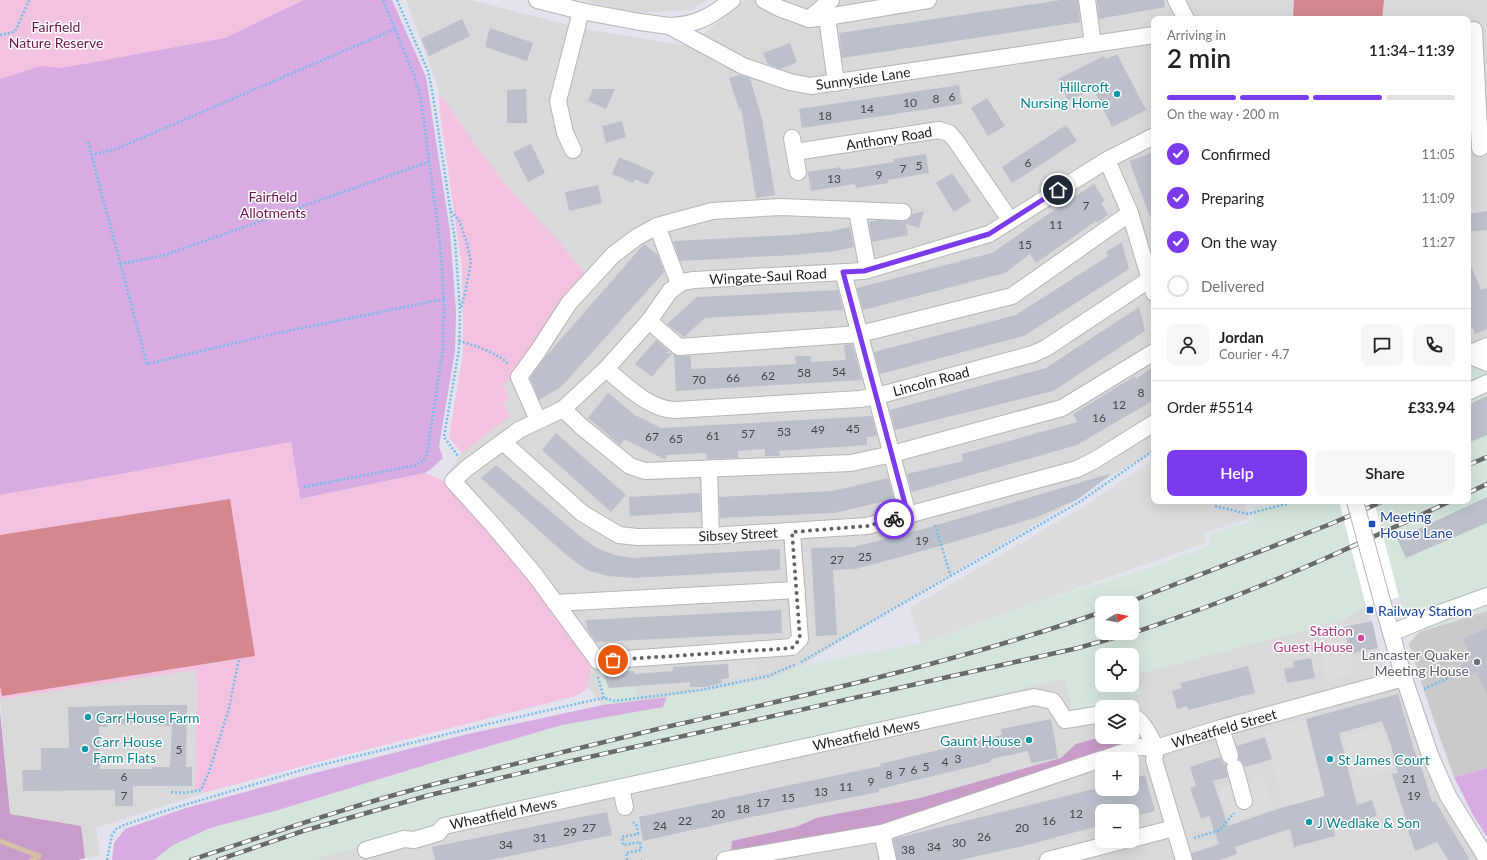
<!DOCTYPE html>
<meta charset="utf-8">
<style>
body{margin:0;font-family:Lato,sans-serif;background:#f6f6f6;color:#222;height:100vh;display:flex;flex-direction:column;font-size:15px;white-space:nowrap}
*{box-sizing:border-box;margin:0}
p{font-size:13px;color:#767676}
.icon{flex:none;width:22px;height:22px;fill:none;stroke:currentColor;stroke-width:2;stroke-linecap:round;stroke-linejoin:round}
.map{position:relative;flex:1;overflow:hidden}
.sheet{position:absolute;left:1151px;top:16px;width:320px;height:488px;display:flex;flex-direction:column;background:#fff;border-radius:8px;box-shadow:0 4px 16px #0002}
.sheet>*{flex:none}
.needle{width:26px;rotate:81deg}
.controls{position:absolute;left:1095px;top:596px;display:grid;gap:8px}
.controls a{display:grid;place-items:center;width:44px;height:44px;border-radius:8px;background:#fff;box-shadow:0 4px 16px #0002;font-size:20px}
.pin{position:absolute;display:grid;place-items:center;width:34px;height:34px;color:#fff;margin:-17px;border:2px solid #fff;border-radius:50%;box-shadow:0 1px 4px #0007}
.courier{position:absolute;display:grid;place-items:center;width:40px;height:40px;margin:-20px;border:3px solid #7c3aed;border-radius:50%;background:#fff;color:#222;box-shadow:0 1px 5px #0007}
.summary em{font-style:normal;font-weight:600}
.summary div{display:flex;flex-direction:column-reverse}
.summary{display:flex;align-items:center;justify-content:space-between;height:68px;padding:0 16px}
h1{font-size:26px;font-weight:600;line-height:30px}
.bar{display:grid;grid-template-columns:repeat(4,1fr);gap:6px 4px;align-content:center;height:48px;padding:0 16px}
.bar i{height:5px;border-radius:3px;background:#e0e0e0}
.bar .current{background:#7c3aed}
.bar p{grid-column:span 4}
.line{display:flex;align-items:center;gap:10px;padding:0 16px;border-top:1px solid #e0e0e0}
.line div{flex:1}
.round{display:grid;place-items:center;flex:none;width:42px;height:42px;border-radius:8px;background:#f6f6f6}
ol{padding:0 16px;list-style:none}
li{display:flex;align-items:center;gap:12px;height:44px}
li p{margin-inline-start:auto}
li .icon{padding:4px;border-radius:50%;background:#7c3aed;color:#fff;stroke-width:4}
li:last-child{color:#767676}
li i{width:22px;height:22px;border:2px solid #e0e0e0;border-radius:50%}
.action{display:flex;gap:8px;margin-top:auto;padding:8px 16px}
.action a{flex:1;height:46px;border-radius:8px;background:#7c3aed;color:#fff;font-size:16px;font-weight:600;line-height:46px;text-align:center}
.action a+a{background:#f6f6f6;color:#222}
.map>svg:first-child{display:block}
</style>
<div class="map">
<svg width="1487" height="860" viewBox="0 0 1487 860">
<rect width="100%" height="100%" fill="#e2e3ec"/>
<g fill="#d9d9da" fill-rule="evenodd">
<path d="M406 0H471L589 30 689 46 744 0H1169L1179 19H1154V451L1099 483 1078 499 894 608 801 666 769 679 701 692 637 701 599 669 603 705 588 688 591 667 529 578 488 529 442 480 462 453 510 416 503 404V384L588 277 561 244 512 192 476 146 439 92 436 81Z"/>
<path d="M581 0H708L691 10 632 13Z"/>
<path d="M1184 0H1487V338L1468 346V19H1193Z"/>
<path d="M1366 606 1372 621 1383 667 1398 690 1425 765 1440 800 1479 860H314L442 822 1065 678 1073 711 1141 694 1137 674 1342 621ZM1102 707H1132V737H1102ZM1102 759H1132V789H1102ZM1102 811H1132V841H1102Z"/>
<path d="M195 669 197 687 201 790 207 792 96 828 100 855 85 858 81 826 10 814 0 699Z"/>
</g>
<path fill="#d5e5dc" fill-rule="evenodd" d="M1487 358V611L1423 631 1417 607 1411 609 1405 608 1401 604 1399 597 1366 606 1342 621 1137 674 1141 694 1072 711 1065 678 769 749 442 822 314 860H112L114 843 125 829 183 809 307 775 468 734 603 706 599 669 634 668 637 701 701 692 769 679 801 666 921 643 1065 594 1152 567 1211 545 1209 534 1251 522 1254 508 1280 501H1468V367ZM1102 603H1132V633H1102ZM1102 655H1132V685H1102Z"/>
<path fill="#cacaca" d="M1487 611V768L1454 777 1434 721 1409 644 1418 633 1423 631Z"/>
<g fill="#d8ace2">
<path d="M0 0H392L426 77 450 231 456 312 455 351 439 446 443 458 431 469 425 473 300 499 291 442 111 476 0 495Z"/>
<path d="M667 697 663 707 562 725 445 759 278 810 210 828 173 845 154 860H112L114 843 125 829 183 809 307 775 468 734 603 705Z"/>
<path d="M1487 768V837L1473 815 1454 777Z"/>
</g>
<g fill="#c89bc8">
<path d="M0 711 10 814 81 826 85 858 78 860H0Z"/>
<path d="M1102 737H1131L1133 739 1127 748 881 829 731 852 732 841 796 827 816 818 920 798 1061 758 1076 744Z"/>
</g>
<g fill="#f3c2e1">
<path d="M0 0H304L225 38 62 68 41 66 0 79Z"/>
<path d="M439 92 476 146 512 192 561 244 588 277 515 378 503 384 509 398 503 404 510 416 462 453 449 437 463 353 462 267 440 114Z"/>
<path d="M291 442 300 499 425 473 442 480 488 529 529 578 591 667 588 688 576 696 337 757 207 792 195 788 197 687 195 670 0 699V495L111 476Z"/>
</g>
<g fill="#d4878e">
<path d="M1294 0H1384L1382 19H1293Z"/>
<path d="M230 499 255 656 2 696 0 686V535Z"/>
</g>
<g fill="#dcdcdc">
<path d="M1154 460V501H1242L1248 514 1249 519 1203 533 1206 543 921 643 910 608 1080 509Z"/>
<path d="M1487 604V608L1440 624 1439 620Z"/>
<path d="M1342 621 1350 654 1353 674 1327 680 1315 627Z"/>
<path d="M758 663 759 674 729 678 728 664Z"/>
<path d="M651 670 652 686 635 687 634 671Z"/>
<path d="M1306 719 1324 796 1284 807 1264 732Z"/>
<path d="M1382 727 1394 769 1356 780 1344 737Z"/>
<path d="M1262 776 1273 809 1229 823 1218 790Z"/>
</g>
<path fill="#fff" d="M1339 501H1374L1399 597 1366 606Z"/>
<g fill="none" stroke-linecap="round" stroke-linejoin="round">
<path stroke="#d6bfa6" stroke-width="5" d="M0 841 39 856 32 860"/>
</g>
<g fill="#bcc0cb" fill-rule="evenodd">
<path d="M1061 0H1078L1080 22 842 58 839 33Z"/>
<path d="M1097 0H1164L1165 7 1099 19Z"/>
<path d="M462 19 470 36 429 56 421 39Z"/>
<path d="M490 28 533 43 527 61 486 47V42Z"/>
<path d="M790 43 797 62 780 69 768 64 763 53Z"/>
<path d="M1117 54 1146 110 1112 127 1093 88 1068 101 1058 79 1104 56 1106 59Z"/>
<path d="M739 75 750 78 762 119 775 195 756 198 741 108 739 109 729 78Z"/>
<path d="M959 85 962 104 802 128 799 109Z"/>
<path d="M526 89 527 123H507V90Z"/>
<path d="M593 89H615L606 109 588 101Z"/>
<path d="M987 98 1005 126 988 136 971 108Z"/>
<path d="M622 121 626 137 606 143 602 126Z"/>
<path d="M1066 125 1077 141 1012 183 1002 167Z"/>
<path d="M531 144 545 173 528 182 513 152Z"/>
<path d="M1154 152V223L1153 224 1129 161Z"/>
<path d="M926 154 929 173 888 180V183L856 188 855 184 811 191 808 172 841 167V170L894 162 893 159Z"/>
<path d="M619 157 654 172 648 185 635 179 633 183 612 174Z"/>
<path d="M952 173 971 201 954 212 936 183Z"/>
<path d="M1094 184 1105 201 1101 203 1108 215 1097 223 1096 221 1036 263 1030 254 1005 273 863 310 857 288 992 253 1044 217Z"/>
<path d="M598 185 602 203 569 211 565 192Z"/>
<path d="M924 211 919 228 906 224 908 235 872 242 869 222 878 220 903 221 908 220 912 214Z"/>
<path d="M1487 211V230L1468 232V214Z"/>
<path d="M850 227 854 247 836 251 793 255 680 261 674 243V241L790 235 832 231Z"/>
<path d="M1122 242 1129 269 1024 336 880 374 874 352 1016 315 1108 256 1106 252Z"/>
<path d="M644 244 658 255 664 272 561 387 539 400 530 378 542 361Z"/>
<path d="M1468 259 1481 290 1487 288V329L1475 334 1473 328 1468 330Z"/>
<path d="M838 290 843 310 705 318 684 337 667 324 697 297Z"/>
<path d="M1139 307 1145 331 1053 391 895 430 890 410 1046 368Z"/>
<path d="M656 340 669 351 666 353H672L652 377 635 364Z"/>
<path d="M852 344 862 380 676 391 674 355 679 356H691V369L760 366 796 364 795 356H811V362L846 360 844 345Z"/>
<path d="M1154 366V400L1077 445 912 492 907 474 963 461 962 454 1077 422 1073 414 1135 376 1136 379Z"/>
<path d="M608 393 635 415 661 428 872 416 877 436 867 437V445L779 451 780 456H765V449L738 451V458L707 459 706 453 666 455V460L624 439 620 445 588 418Z"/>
<path d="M1487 396V435L1468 443V405Z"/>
<path d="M556 433 626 495 611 512 542 450Z"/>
<path d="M496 465 581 537 597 548 615 555 633 558 780 549V570L633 578 608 576 587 570 565 554 481 478Z"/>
<path d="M1109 474 1110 475 1078 499 1035 518 933 548 856 569 833 570 837 635 816 636 811 548 854 547 927 528Z"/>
<path d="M888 478 894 499 834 513 720 518 719 497 832 491Z"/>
<path d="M700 493 701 512 630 516 629 497Z"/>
<path d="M1487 497V523L1406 558 1397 539Z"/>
<path d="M781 610 782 633 596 642 587 629 586 620Z"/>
<path d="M1372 621 1378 648 1350 654 1344 627Z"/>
<path d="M1487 628V694L1477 672 1469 676H1464L1459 670 1463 664 1472 660 1463 639Z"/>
<path d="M1311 658 1315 678 1287 683 1284 669 1294 667 1293 661Z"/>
<path d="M728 664 729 678 721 679 722 683 705 687H690V682L609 688 602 672 634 671V674L673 671V667Z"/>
<path d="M1248 666 1255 693 1188 710 1187 706 1177 709 1172 691 1182 688 1180 683Z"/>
<path d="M1398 694 1413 746 1420 766H1421L1432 802 1435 801 1470 860H1448L1437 842 1415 851 1406 824 1407 823 1392 774 1398 773 1390 742 1382 721 1339 733 1357 805 1372 800 1377 816 1333 828 1335 836 1294 847 1290 829 1235 847 1237 854 1219 860H1193L1192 853 1219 844 1209 816 1201 819 1190 788 1196 786 1190 767 1220 757 1223 763 1226 765V770L1228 777 1213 781 1228 826 1284 807 1325 796 1306 719Z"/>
<path d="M142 705H187L186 767H192V786H133V806H115V790L23 791 22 770H41V748H69L68 707ZM142 724 172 726 170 767H152V769H100L99 727H108V725Z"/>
<path d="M1051 719 1058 758 1031 763 1028 751 991 759V762L879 789V792L751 817 643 841 639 817 881 766 880 764 1002 735 1001 729Z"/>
<path d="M1265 737 1272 759 1245 767 1242 762 1239 759V753L1237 746Z"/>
<path d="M1145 775 1155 811 1132 817V811H1102V825L1023 846 960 860H897L893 839 1102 787V789H1135L1132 779Z"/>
<path d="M607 812 612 835 490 860H435L432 847Z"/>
</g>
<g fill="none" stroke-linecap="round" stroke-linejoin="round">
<defs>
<g id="minor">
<path d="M537 0 581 11 640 22 669 26 743 66 790 82 811 86 1154 35"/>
<path d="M764 0 779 8 809 19 827 17 928 0"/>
<path d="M1087 0 1093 44"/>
<path d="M1176 0 1186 19"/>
<path d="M827 17 836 83"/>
<path d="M809 19 831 0"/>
<path d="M669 26C697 25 710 17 732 0"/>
<path d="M1474 30 1480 148"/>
<path d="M792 138 798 172"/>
<path d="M573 150 565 133 558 101 581 11"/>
<path d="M795 152 939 130 949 133 956 141 1010 220"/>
<path d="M1107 160 1130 213 1154 293"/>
<path d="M857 211 868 270"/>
<path d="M657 226 679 284"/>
<path d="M843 272 908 515"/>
<path d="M649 321 679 347 860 334 1012 296 1130 213"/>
<path d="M1468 354 1487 346"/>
<path d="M1468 355 1487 363"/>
<path d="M606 369C626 385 648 409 675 410L860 399 877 396 1033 354 1046 348 1150 279"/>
<path d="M1468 392 1487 383"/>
<path d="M563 409 582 427 630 466 645 471 851 463 892 454 1062 408 1154 352"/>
<path d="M538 420 519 377 538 351 569 303 613 255 637 237 657 226 712 211 781 207 903 212"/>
<path d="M503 442 582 513 619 535 637 537 711 536 867 526 1077 469 1095 460 1154 423"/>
<path d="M709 469 711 536"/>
<path d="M792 532 800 639 792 647 598 661 535 575 492 524 453 481 467 468 519 430 563 409 606 369 649 321 670 291 682 282 694 280 864 271 989 234 1107 160 1154 136"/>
<path d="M1382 601 1404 678 1430 755 1448 796 1487 859"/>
<path d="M555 603 797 590"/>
<path d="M1391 633 1443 612 1487 596"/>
<path d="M1132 716C1144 721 1150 737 1156 748"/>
<path d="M1221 728 1230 756"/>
<path d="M1103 759 1138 747 1156 748"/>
<path d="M1235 768 1244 801"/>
<path d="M621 788 625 807"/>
<path d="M882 833 888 860"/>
<path d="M1132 839 1174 828"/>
<path d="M366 850 404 839 414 840 438 833 444 826 1034 697 1053 701 1065 720 1102 714"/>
<path d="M725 860 882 833 1102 759"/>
<path d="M1048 860 1122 841"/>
<path d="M1184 860 1154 760 1156 748 1221 728 1404 678"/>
</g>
</defs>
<use href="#minor" stroke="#b5b5b5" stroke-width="18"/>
<g stroke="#74bcec" stroke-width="2.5" stroke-dasharray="2 2" stroke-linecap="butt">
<path d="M397 0 428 71 433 96 455 240 460 310 459 349 444 437 458 456"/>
<path d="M0 35 14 32 17 28 29 0"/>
<path d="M88 142 147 364 273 334 444 299"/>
<path d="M91 155 116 149 395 29"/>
<path d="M451 211 459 220 467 243 471 263 465 293 461 308"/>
<path d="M120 264 165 255 428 162"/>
<path d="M459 341C474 345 498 353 508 364"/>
<path d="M304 487 417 465 424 460 427 454 443 348 444 299 440 243 421 99 414 75 383 0"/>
<path d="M1215 506 1248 514 1297 501"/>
<path d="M935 525 951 577"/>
<path d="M801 662 1081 501 1154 450"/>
<path d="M598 677 604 698"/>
<path d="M1424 689 1461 672"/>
<path d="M171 792 184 793 201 790 209 772 229 708 239 659"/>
<path d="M1194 838 1220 830 1234 813"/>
<path d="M107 860 112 835 116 829 124 825 171 809 309 768 505 720 594 700 604 698 615 701 701 690 768 676 796 664"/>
<path d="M627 860 626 853 641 850 640 842 623 845 622 837 638 834 637 826 632 821"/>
<path d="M641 860H642"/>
</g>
<use href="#minor" stroke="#fff" stroke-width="16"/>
<defs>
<g id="rail">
<path d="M1468 465 1487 457"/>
<path d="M1468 493 1487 484"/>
<path d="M1127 603 1328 525 1384 501"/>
<path d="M1132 633C1158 625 1184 615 1209 606 1292 575 1371 538 1451 501"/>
<path d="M191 860C270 834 350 806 431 785 509 765 588 746 666 727 813 694 960 661 1102 612"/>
<path d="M218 860 303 831 430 795 567 762 1078 648 1131 633"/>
</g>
</defs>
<use href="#rail" stroke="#6a6a6a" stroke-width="4.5"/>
<use href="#rail" stroke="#fff" stroke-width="3" stroke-dasharray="9" stroke-linecap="butt"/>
<defs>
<path id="minor-bridge" d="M1355 501 1382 601"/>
</defs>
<use href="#minor-bridge" stroke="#b5b5b5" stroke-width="18" stroke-linecap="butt"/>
<use href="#minor-bridge" stroke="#fff" stroke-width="16"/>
</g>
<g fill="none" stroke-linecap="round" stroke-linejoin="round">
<path stroke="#616265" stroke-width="4" stroke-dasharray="0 7.2" d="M613 660 792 648 800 639 792 532 867 526 894 519"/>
<path stroke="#7c3aed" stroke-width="5" d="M894 519 908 515 843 272 864 271 989 234 1058 190"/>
</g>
<g fill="#0f9aa8" stroke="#fff" stroke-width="1.5">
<circle cx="1117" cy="94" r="4"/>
<circle cx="88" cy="717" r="4"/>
<circle cx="1029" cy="740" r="4"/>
<circle cx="85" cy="749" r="4"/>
<circle cx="1330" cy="759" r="4"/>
<circle cx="1309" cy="822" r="4"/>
</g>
<g fill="#1a4fb4" stroke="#fff" stroke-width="1.5">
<rect x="1368" y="520" width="8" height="8" rx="2"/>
<rect x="1366" y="606" width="8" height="8" rx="2"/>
</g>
<circle fill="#d1479c" stroke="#fff" stroke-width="1.5" cx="1361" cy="638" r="4"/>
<circle fill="#6b7280" stroke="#fff" stroke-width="1.5" cx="1477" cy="662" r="4"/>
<g text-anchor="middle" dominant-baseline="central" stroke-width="3" stroke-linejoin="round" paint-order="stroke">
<g font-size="12" fill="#444548">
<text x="952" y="96">6</text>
<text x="936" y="98">8</text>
<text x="910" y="102">10</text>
<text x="867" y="108">14</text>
<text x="825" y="115">18</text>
<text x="1028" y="162">6</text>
<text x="919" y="165">5</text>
<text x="903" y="168">7</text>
<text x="879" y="174">9</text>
<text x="834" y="178">13</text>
<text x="1086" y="205">7</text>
<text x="1056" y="224">11</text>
<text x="1025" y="244">15</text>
<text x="839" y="371">54</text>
<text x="804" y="372">58</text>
<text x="768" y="375">62</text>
<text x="733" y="377">66</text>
<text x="699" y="379">70</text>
<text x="1141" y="392">8</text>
<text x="1119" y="404">12</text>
<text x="1099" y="417">16</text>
<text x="853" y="428">45</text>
<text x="818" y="429">49</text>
<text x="784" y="431">53</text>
<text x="748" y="433">57</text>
<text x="713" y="435">61</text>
<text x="652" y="436">67</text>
<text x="676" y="438">65</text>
<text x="922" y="540">19</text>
<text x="865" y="556">25</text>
<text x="837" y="559">27</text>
<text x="179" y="749">5</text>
<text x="958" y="758">3</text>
<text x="945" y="761">4</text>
<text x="926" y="766">5</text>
<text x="914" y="769">6</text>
<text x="902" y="771">7</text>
<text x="889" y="774">8</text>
<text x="124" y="776">6</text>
<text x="1409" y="778">21</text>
<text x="871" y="781">9</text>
<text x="846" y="786">11</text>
<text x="821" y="791">13</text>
<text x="124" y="795">7</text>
<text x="1414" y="795">19</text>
<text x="788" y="797">15</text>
<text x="763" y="802">17</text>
<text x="743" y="808">18</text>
<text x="718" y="813">20</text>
<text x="1076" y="813">12</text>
<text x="685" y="820">22</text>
<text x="1049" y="820">16</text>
<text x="660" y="825">24</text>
<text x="589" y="827">27</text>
<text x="1022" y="827">20</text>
<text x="570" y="831">29</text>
<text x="984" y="836">26</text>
<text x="540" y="837">31</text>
<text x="959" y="842">30</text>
<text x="506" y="844">34</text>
<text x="934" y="846">34</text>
<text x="908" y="849">38</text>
</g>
<g font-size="14" fill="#6e154d" stroke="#fff">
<text x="56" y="26">Fairfield<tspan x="56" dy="16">Nature Reserve</tspan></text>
<text x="273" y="196">Fairfield<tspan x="273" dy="16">Allotments</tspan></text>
</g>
<g font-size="14" fill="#1c1c1c" stroke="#fff">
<text transform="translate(863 78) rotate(-8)">Sunnyside Lane</text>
<text transform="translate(889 138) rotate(-9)">Anthony Road</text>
<text transform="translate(768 276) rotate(-3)">Wingate-Saul Road</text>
<text transform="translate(931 381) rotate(-15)">Lincoln Road</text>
<text transform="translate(738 534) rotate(-3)">Sibsey Street</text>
<text transform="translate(1224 728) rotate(-16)">Wheatfield Street</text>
<text transform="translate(866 734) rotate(-12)">Wheatfield Mews</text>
<text transform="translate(503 813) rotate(-12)">Wheatfield Mews</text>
</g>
<g font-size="14" fill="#0d838f" stroke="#fff" text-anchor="start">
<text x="1109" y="86" text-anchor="end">Hillcroft<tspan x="1109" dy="16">Nursing Home</tspan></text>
<text x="96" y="717">Carr House Farm</text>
<text x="1021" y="740" text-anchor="end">Gaunt House</text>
<text x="93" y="741">Carr House<tspan x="93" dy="16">Farm Flats</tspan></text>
<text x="1338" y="759">St James Court</text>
<text x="1317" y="822">J Wedlake &amp; Son</text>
</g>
<g font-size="14" fill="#164399" stroke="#fff" text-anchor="start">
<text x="1380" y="516">Meeting<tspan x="1380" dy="16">House Lane</tspan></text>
<text x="1378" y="610">Railway Station</text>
</g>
<g font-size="14" fill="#b23c85" stroke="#fff" text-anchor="end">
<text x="1353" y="630">Station<tspan x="1353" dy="16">Guest House</tspan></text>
</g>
<g font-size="14" fill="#5b616d" stroke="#fff" text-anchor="end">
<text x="1469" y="654">Lancaster Quaker<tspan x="1469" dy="16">Meeting House</tspan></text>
</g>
</g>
</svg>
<div class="controls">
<a><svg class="needle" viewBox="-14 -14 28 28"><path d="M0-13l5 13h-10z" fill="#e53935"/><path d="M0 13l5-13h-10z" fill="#767676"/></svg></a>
<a><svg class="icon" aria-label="locate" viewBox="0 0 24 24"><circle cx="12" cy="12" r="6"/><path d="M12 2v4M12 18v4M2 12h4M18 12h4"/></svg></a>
<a><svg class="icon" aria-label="layers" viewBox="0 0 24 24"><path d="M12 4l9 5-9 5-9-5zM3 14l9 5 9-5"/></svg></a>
<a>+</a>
<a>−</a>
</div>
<div class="pin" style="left:613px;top:660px;background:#ea580c"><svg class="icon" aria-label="bag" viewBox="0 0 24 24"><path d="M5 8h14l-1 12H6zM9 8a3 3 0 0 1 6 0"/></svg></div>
<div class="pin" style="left:1058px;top:190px;background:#1f2937"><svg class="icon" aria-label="home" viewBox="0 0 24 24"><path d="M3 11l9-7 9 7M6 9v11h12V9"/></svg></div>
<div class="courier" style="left:894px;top:519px"><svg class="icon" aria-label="bike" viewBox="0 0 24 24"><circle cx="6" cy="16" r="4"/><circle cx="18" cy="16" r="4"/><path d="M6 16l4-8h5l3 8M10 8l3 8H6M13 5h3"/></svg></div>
<section class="sheet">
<div class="summary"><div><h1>2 min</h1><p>Arriving in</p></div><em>11:34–11:39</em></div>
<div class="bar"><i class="current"></i><i class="current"></i><i class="current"></i><i></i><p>On the way · 200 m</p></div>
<ol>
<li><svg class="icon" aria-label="check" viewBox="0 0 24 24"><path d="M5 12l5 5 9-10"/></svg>Confirmed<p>11:05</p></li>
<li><svg class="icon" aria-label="check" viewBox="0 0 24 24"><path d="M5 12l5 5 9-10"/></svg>Preparing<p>11:09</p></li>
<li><svg class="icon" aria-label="check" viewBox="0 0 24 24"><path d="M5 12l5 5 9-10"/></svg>On the way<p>11:27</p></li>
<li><i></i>Delivered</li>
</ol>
<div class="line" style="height:72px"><a class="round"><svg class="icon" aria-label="person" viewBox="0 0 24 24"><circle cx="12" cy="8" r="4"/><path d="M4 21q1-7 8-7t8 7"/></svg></a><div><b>Jordan</b><p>Courier · 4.7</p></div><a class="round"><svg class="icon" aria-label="chat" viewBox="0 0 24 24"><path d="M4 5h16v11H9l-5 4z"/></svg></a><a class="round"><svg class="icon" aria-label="phone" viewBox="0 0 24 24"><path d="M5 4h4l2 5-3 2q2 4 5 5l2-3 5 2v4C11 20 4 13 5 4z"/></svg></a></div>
<div class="line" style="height:52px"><div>Order #5514</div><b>£33.94</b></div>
<div class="action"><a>Help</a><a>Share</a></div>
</section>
</div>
